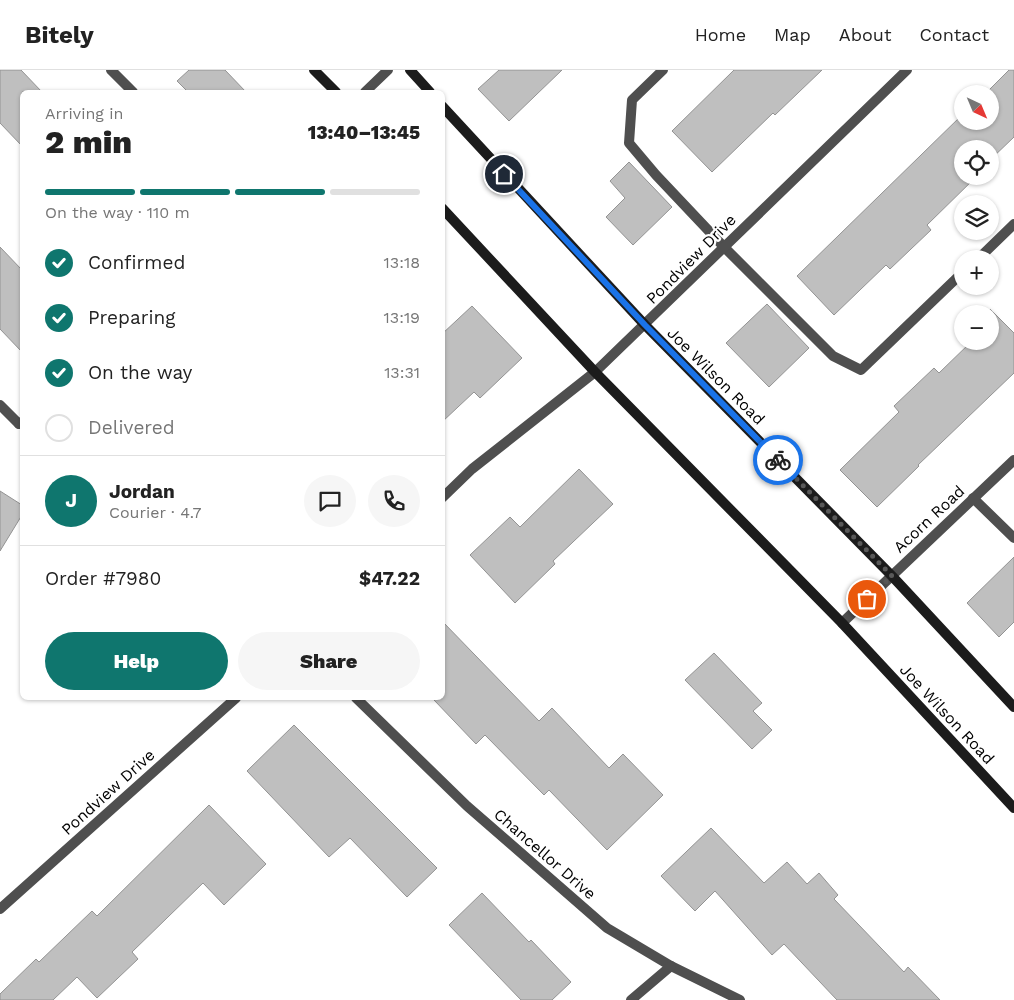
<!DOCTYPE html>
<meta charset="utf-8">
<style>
body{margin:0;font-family:"Work Sans",sans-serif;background:#f6f6f6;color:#222;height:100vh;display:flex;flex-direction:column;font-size:19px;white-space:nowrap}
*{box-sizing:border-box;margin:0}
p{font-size:16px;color:#767676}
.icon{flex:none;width:28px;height:28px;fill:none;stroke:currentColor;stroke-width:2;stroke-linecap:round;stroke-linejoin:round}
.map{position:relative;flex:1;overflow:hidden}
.details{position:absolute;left:20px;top:20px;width:425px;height:610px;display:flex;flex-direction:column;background:#fff;border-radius:8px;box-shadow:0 1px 4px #0004}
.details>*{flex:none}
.needle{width:32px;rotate:136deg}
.controls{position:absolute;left:954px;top:15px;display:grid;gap:10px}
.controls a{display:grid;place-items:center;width:45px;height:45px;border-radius:50%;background:#fff;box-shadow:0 1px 4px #0004;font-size:25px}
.pin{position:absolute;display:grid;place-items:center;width:42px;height:42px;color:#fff;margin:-21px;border:2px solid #fff;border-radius:50%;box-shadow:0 1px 5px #0007}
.courier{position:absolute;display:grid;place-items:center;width:50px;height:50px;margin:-25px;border:4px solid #1a73e8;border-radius:50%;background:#fff;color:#222;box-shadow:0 1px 6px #0007}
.head em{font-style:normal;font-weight:800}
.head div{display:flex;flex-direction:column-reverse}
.head{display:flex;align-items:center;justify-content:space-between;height:85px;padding:0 25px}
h1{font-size:32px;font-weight:800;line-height:38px}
.bar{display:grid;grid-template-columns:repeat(4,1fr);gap:8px 5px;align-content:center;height:60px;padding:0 25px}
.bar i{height:6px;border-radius:4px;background:#e0e0e0}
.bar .active{background:#0f766e}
.bar p{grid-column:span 4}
.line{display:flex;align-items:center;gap:12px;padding:0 25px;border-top:1px solid #e0e0e0}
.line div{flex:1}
.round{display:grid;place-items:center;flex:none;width:52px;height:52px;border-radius:26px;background:#f6f6f6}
ol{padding:0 25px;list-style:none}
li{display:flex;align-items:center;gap:15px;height:55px}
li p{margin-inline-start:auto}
li .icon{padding:5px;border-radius:50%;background:#0f766e;color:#fff;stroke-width:4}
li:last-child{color:#767676}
li i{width:28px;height:28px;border:2px solid #e0e0e0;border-radius:50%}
.action{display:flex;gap:10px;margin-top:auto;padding:10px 25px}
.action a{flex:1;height:58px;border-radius:30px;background:#0f766e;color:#fff;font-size:20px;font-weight:800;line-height:58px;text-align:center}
.action a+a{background:#f6f6f6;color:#222}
header{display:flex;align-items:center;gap:30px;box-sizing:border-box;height:70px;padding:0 25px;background:#fff;border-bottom:1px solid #e0e0e0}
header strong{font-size:24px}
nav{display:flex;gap:28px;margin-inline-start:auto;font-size:18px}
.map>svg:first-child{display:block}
</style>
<header>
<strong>Bitely</strong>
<nav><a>Home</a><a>Map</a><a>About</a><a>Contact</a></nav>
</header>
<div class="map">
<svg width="1014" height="930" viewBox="0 0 1014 930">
<rect width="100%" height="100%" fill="#fff"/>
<g fill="#bfbfbf" stroke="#939393">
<path d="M0 0H21L42 22H22V76L0 53Z"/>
<path d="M189 0H225L246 22H188L177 11Z"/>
<path d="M499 0H562L509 51 478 19Z"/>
<path d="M734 0H822L775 45 773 43 712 102 672 61Z"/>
<path d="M1009 0H1014V67L990 90V79H962V106H977L927 155 931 160 890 199 886 195 834 245 797 206 962 45V51H990V24H985Z"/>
<path d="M629 92 672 137 633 175 606 147 625 128 610 111Z"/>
<path d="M0 177 22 200V282L0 259Z"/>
<path d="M767 234 809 278 769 317 726 273Z"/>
<path d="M472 236 522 288 480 328 474 322 442 352V264Z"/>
<path d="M990 239 1014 263V303L918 395 919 396 877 437 840 400 899 342 894 336 934 298 939 303 972 271H990Z"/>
<path d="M579 399 613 434 553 491 555 494 515 533 470 485 510 447 520 457Z"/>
<path d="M0 421 22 435V445L0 481Z"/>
<path d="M1014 487V552L999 567 967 533Z"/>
<path d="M442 551 539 651 552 638 609 698 623 684 663 725 607 780 549 720 544 725 485 665 476 674 434 630 436 628H442Z"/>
<path d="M714 583 762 633 753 641 772 660 752 679 685 610Z"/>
<path d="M294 655 437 798 407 827 350 768 329 787 247 701Z"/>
<path d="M209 735 266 794 224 835 203 813 132 882 138 889 97 928 77 907 53 930H0V924L36 889 39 892 92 841 97 846Z"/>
<path d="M711 758 764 813 787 792 807 814 819 803 838 825 834 829 904 902 908 897 940 930H837L784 874 772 885 715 821 695 841 661 806Z"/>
<path d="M482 823 529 872 531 870 571 912 552 930H521L449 855Z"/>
</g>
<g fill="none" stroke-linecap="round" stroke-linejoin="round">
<g stroke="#4f4f4f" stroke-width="10">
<path d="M663 0 632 30 629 73 656 105 724 177 833 286 861 300 962 203"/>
<path d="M978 189 1014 154"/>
<path d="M973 428 1014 468"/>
</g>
<g stroke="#4f4f4f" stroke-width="10">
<path d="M111 0 133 22"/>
<path d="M0 335 19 354"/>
<path d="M442 428 472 399 595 302 907 0"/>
<path d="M842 553 1014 390"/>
<path d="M356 628 467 736 607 858 671 896 740 930"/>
<path d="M0 839 236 628"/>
<path d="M631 930 671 896"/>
</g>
<g stroke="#4f4f4f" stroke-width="10">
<path d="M365 22 388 0"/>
<path d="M19 354 22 352"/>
</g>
<g stroke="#1c1c1c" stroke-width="10">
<path d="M314 0 336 22"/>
<path d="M410 0 430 22"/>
<path d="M442 36 645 255 892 506 1014 637"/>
<path d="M442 138 595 302 842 553 1014 738"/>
</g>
</g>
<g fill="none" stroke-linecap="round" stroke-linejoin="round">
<path stroke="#595959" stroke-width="5" stroke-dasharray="0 9" d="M778 390 892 506 867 529"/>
<path stroke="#1a73e8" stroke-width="6" d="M504 104 645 255 778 390"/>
</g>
<g text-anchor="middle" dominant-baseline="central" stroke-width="4.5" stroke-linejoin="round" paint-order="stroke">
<g font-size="16" fill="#000" stroke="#fff">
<text transform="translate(691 189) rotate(-45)">Pondview Drive</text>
<text transform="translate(716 306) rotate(45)">Joe Wilson Road</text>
<text transform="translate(929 449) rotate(-43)">Acorn Road</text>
<text transform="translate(947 644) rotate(47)">Joe Wilson Road</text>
<text transform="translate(108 722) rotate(-42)">Pondview Drive</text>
<text transform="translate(545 784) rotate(41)">Chancellor Drive</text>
</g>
</g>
</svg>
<div class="controls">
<a><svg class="needle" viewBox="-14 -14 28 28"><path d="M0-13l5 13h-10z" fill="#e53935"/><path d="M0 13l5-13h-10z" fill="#767676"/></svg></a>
<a><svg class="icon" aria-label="locate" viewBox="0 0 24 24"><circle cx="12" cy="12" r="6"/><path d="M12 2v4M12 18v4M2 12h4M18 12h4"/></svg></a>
<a><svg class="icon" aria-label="layers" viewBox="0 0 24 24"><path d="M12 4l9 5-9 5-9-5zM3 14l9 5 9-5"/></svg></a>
<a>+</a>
<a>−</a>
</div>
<div class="pin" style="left:867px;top:529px;background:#ea580c"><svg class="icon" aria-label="bag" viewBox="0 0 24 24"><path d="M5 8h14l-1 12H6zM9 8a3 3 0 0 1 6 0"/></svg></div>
<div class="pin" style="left:504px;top:104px;background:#1f2937"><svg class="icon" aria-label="home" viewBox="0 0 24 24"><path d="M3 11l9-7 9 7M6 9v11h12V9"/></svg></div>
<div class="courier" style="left:778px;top:390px"><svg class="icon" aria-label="bike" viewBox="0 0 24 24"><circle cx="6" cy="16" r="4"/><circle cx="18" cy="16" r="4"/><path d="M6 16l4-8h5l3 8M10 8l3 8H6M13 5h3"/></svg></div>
<section class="details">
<div class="head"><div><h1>2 min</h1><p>Arriving in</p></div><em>13:40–13:45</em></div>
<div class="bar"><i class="active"></i><i class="active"></i><i class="active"></i><i></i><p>On the way · 110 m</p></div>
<ol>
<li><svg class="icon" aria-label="check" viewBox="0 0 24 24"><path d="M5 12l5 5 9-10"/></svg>Confirmed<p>13:18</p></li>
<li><svg class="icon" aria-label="check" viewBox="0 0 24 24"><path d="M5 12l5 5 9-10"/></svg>Preparing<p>13:19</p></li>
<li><svg class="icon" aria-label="check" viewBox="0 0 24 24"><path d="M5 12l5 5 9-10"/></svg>On the way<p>13:31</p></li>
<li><i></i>Delivered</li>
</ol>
<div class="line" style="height:90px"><b class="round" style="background:#0f766e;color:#fff">J</b><div><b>Jordan</b><p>Courier · 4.7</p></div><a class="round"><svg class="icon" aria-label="chat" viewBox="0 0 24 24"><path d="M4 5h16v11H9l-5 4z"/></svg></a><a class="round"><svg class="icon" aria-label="phone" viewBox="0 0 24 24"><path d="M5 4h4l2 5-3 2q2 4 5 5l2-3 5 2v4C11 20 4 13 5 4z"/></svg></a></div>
<div class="line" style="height:65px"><div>Order #7980</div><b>$47.22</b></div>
<div class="action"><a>Help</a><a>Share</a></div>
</section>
</div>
